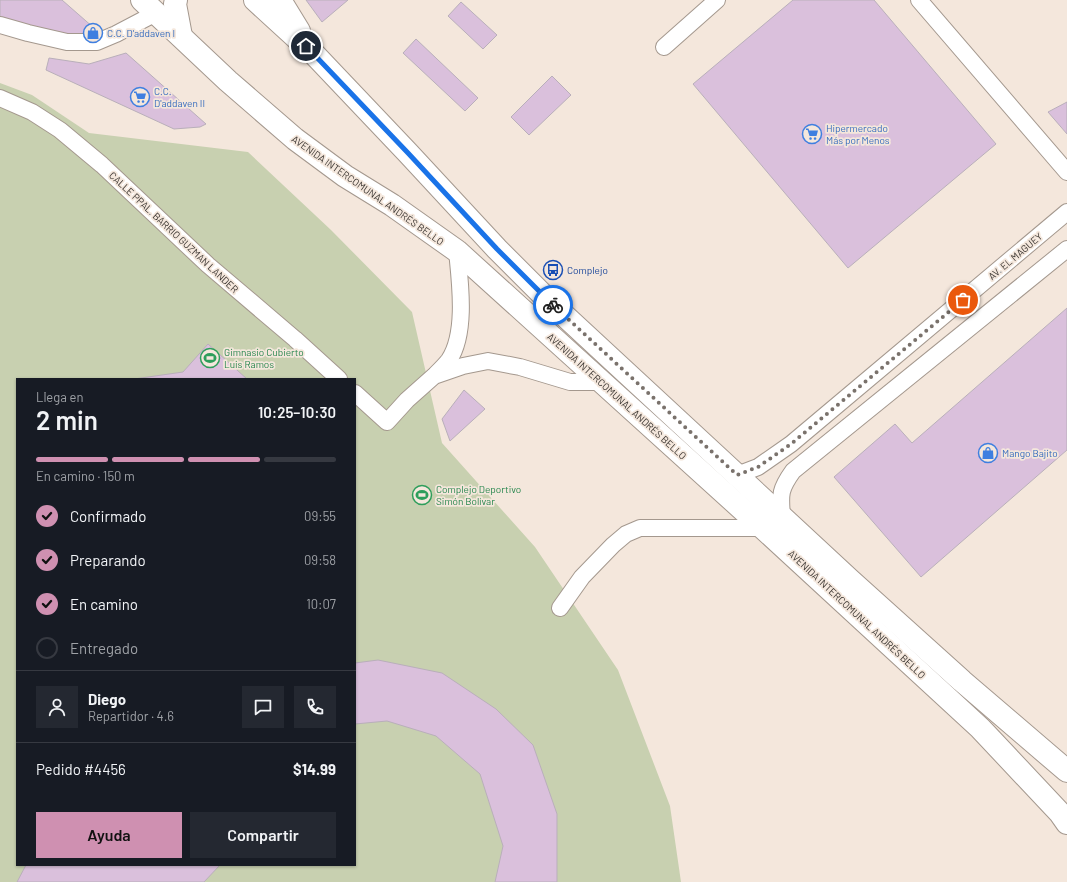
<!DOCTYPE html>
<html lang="es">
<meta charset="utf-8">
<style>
body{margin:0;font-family:Barlow,sans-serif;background:#242831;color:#f1f3f6;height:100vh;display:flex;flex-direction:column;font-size:15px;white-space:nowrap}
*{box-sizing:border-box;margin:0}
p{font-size:13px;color:#9ea1a6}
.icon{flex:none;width:22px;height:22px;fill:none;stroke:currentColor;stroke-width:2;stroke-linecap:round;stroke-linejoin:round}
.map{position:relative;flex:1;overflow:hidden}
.details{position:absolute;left:16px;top:378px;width:340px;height:488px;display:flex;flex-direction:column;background:#171b24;border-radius:0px;box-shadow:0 1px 3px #0004}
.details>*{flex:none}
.pin{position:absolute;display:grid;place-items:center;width:34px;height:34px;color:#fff;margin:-17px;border:2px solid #fff;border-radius:50%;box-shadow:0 1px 4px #0007}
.courier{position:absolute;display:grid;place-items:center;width:40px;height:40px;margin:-20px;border:3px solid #1a73e8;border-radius:50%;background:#fff;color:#222;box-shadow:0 1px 5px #0007}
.headline em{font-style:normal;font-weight:600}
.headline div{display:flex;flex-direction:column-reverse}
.headline{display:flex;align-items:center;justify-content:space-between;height:68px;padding:0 20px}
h1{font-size:26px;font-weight:600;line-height:30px}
.bar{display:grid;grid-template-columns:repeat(4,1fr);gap:6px 4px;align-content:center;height:48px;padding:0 20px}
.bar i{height:5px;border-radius:3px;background:#363941}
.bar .current{background:#cf90b1}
.bar p{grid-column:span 4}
.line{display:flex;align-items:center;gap:10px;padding:0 20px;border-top:1px solid #363941}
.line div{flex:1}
.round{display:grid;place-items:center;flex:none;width:42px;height:42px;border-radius:0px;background:#242831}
ol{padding:0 20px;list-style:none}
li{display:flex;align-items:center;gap:12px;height:44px}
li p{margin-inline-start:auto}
li .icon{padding:4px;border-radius:50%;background:#cf90b1;color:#111;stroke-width:4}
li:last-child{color:#9ea1a6}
li i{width:22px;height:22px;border:2px solid #363941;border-radius:50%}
.button{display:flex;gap:8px;margin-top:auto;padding:8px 20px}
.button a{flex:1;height:46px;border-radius:0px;background:#cf90b1;color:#111;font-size:16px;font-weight:600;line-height:46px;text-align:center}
.button a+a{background:#242831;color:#f1f3f6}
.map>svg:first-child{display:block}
</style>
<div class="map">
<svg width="1067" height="882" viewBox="0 0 1067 882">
<rect width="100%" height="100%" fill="#f4e7dc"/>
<path fill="#c8d0b0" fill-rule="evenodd" d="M0 83 32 95 89 133 248 152 331 230 412 312 442 443 535 547 618 670 670 806 681 882H0ZM17 379H355V865H17Z"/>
<g fill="#dac0dc" stroke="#b9afba">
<path d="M0 0H62L94 28 83 34 64 37 0 19Z"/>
<path d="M306 0H348L322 22Z"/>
<path d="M793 0H874L996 144 848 268 693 84Z"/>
<path d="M461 2 497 35 483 49 448 16Z"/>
<path d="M416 39 478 98 465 111 403 53Z"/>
<path d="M126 53 206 124 200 127 174 129 46 70 49 58 89 64Z"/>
<path d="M552 76 571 95 529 135 511 117Z"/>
<path d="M1067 102V134L1048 112Z"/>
<path d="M1067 308V450L921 577 834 477 895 424 912 443Z"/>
<path d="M208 344 247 379H134L183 372Z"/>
<path d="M464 390 485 409 450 441 442 419Z"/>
<path d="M378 660 442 673 496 709 533 745 557 814V882H495L503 846 480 774 436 736 387 721 355 724V663Z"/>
<path d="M26 865H220L204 882H17Z"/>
</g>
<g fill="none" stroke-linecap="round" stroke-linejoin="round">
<defs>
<g id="street">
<path d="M919 0 1067 172"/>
<path d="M0 25 28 33 67 42H97L116 34 156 13"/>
<path d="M664 47 717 0"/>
<path d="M0 98 32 112 60 130 102 165 208 265 295 339 339 379"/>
<path d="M436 374C440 370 445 365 449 360 467 333 460 282 457 251"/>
<path d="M355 393 387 422 407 400 434 376 463 366 488 361 520 367 570 382H601"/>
<path d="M737 475 758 467 791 444 1067 212"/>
<path d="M782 516C780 494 780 489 793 471L1067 249"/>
<path d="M560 608 582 577 613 545 626 534 640 528H763"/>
</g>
<g id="secondary">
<path d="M142 0 228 81 295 139 345 176 392 205 457 251 763 528 980 728 1060 813 1067 823"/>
<path d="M176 0 175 4 181 36"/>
<path d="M255 0 314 54 408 153 497 249 552 304 850 580 962 681 1067 771"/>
<path d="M280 0 299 31"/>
</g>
</defs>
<use href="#street" stroke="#a4988e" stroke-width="18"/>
<use href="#secondary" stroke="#a4988e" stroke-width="24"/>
<use href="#street" stroke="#fff" stroke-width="16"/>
<use href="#secondary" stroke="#fff" stroke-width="22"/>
</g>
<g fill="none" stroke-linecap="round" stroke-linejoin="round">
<path stroke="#7a726c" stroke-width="4" stroke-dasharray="0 7.2" d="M553 305 737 475 758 467 791 444 963 300"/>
<path stroke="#1a73e8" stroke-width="5" d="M306 46 408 153 497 249 553 305"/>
</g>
<defs>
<symbol id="shop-ring" viewBox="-11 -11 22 22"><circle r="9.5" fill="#f4e7dc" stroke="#3f7fe0" stroke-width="1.5"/><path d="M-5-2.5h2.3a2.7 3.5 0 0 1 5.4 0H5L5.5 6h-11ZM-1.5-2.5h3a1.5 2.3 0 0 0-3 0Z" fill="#3f7fe0"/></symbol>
<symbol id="supermarket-ring" viewBox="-11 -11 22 22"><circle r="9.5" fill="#f4e7dc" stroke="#3f7fe0" stroke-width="1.5"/><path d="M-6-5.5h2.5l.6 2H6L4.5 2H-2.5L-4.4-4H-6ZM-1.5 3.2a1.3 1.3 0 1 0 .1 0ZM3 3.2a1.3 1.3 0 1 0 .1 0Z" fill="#3f7fe0"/></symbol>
<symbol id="bus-ring" viewBox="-11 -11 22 22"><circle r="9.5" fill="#f4e7dc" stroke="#1a4fb4" stroke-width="1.5"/><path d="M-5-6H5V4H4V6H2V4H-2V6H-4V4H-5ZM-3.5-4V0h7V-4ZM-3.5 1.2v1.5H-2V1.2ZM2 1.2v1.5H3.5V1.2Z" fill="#1a4fb4"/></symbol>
<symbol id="stadium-ring" viewBox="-11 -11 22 22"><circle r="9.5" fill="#f4e7dc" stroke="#2e9e5b" stroke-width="1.5"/><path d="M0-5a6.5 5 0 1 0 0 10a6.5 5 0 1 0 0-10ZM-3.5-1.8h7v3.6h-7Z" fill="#2e9e5b"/></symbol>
</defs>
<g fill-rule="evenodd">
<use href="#shop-ring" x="82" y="22" width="22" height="22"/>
<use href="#supermarket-ring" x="129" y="86" width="22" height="22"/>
<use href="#supermarket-ring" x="801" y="123" width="22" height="22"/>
<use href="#bus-ring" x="542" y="259" width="22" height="22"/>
<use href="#stadium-ring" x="199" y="347" width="22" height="22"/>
<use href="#shop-ring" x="977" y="442" width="22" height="22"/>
<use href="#stadium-ring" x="411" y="484" width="22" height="22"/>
</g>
<g text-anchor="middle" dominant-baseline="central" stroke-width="3.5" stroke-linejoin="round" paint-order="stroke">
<g font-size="10" fill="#366cbe" stroke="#f4e7dc" text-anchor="start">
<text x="107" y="33">C.C. D'addaven I</text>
<text x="154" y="91">C.C.<tspan x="154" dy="12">D'addaven II</tspan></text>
<text x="826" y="128">Hipermercado<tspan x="826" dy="12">Más por Menos</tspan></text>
<text x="1002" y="453">Mango Bajito</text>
</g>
<g font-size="10" fill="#38332f" stroke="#f4e7dc">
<text transform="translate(368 190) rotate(35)">AVENIDA INTERCOMUNAL ANDRÉS BELLO</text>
<text transform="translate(174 232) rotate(43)">CALLE PPAL. BARRIO GUZMAN LANDER</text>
<text transform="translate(1015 256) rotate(-40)">AV. EL MAGUEY</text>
<text transform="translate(617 396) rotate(42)">AVENIDA INTERCOMUNAL ANDRÉS BELLO</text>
<text transform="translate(857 614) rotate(43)">AVENIDA INTERCOMUNAL ANDRÉS BELLO</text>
</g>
<g font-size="10" fill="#164399" stroke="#f4e7dc" text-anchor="start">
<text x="567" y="270">Complejo</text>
</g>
<g font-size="10" fill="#27864d" stroke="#f4e7dc" text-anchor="start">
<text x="224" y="352">Gimnasio Cubierto<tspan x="224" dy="12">Luis Ramos</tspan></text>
<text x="436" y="489">Complejo Deportivo<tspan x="436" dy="12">Simón Bolívar</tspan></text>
</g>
</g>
</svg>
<div class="pin" style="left:963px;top:300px;background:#ea580c"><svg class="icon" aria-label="bag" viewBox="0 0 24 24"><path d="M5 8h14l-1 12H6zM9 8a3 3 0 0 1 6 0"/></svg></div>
<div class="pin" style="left:306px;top:46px;background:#1f2937"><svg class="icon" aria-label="home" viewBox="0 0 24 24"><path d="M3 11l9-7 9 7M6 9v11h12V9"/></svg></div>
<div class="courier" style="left:553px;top:305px"><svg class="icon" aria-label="bike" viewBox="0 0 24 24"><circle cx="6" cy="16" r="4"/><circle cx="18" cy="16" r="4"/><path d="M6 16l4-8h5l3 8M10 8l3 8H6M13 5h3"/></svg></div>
<section class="details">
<div class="headline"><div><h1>2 min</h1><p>Llega en</p></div><em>10:25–10:30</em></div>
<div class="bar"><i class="current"></i><i class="current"></i><i class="current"></i><i></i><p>En camino · 150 m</p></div>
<ol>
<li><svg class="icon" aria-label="check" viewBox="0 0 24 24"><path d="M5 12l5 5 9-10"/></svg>Confirmado<p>09:55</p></li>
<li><svg class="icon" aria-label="check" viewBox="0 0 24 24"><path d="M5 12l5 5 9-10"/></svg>Preparando<p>09:58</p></li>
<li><svg class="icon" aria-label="check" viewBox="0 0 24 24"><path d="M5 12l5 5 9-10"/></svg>En camino<p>10:07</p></li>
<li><i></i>Entregado</li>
</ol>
<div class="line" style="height:72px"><a class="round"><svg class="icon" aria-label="person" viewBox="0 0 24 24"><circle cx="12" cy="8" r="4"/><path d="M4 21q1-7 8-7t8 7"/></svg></a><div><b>Diego</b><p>Repartidor · 4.6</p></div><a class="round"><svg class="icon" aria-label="chat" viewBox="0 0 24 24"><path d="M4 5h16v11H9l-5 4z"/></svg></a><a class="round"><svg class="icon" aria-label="phone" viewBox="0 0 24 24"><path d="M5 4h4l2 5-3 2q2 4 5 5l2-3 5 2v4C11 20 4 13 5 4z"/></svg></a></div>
<div class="line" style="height:52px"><div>Pedido #4456</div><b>$14.99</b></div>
<div class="button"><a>Ayuda</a><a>Compartir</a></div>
</section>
</div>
